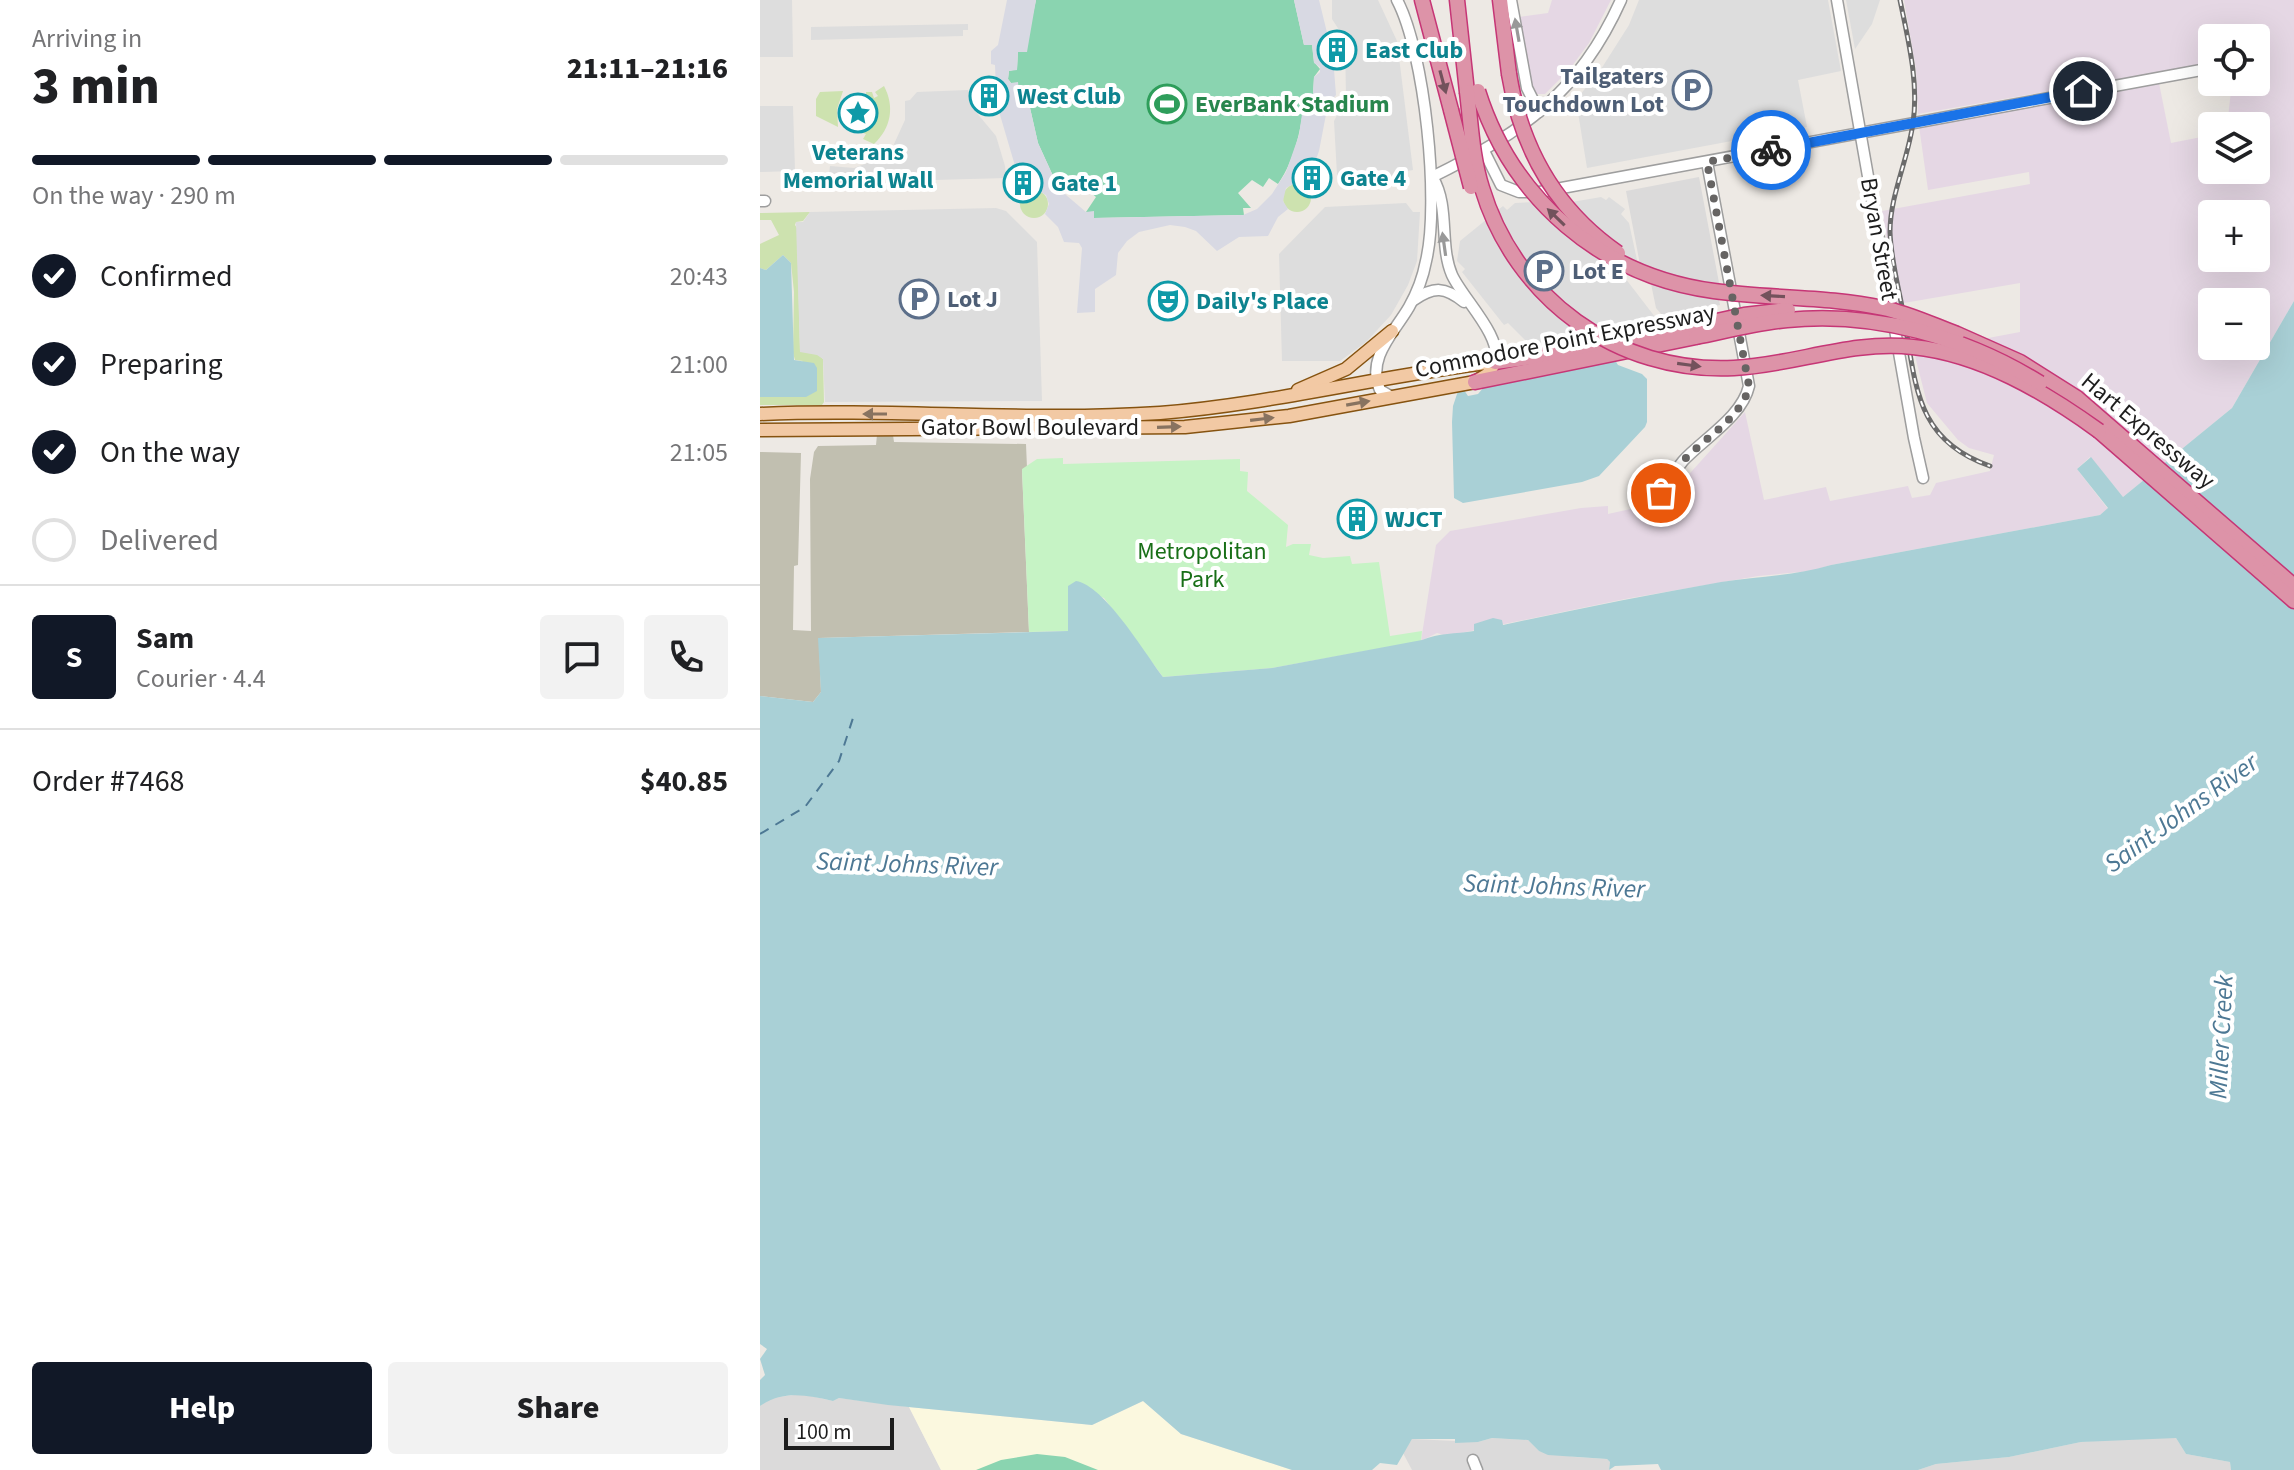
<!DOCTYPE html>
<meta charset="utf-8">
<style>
body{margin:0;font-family:"Source Sans 3",sans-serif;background:#f2f2f2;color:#202124;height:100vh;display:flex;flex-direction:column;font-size:30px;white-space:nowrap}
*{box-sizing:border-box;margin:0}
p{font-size:26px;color:#757577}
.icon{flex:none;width:44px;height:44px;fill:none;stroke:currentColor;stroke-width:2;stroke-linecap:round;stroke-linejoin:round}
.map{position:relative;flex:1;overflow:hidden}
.panel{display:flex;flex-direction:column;background:#fff;width:760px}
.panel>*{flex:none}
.tools{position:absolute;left:1438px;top:24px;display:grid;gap:16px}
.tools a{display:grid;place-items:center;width:72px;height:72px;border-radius:8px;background:#fff;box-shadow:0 8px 32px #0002;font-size:40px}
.scale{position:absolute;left:24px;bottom:20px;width:110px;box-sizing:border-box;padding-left:8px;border:4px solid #1d1d1d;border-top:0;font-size:22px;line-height:28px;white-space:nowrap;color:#1d1d1d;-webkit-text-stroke:6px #fff;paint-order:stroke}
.pin{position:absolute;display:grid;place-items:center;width:68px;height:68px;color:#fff;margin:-34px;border:4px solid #fff;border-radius:50%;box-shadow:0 2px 8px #0007}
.courier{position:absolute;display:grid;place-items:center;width:80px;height:80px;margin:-40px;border:6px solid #1a73e8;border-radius:50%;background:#fff;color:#222;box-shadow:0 2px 10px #0007}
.head em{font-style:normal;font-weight:800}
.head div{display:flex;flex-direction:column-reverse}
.head{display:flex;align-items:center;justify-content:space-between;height:136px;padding:0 32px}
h1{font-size:52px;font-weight:800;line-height:60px}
.bar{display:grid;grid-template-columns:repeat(4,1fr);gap:12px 8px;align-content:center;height:96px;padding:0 32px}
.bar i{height:10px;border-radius:6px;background:#e0e0e0}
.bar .selected{background:#111827}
.bar p{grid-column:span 4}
.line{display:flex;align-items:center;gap:20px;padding:0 32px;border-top:2px solid #e0e0e0}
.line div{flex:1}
.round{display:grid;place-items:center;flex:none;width:84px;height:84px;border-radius:8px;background:#f2f2f2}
ol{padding:0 32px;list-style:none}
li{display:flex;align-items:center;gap:24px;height:88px}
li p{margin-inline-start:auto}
li .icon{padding:8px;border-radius:50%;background:#111827;color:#fff;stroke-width:4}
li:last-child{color:#757577}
li i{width:44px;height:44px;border:4px solid #e0e0e0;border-radius:50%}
.cta{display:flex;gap:16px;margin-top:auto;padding:16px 32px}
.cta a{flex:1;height:92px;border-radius:8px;background:#111827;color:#fff;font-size:32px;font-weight:800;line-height:92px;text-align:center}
.cta a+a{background:#f2f2f2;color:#202124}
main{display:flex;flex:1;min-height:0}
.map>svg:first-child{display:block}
</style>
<main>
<section class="panel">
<div class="head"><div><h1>3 min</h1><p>Arriving in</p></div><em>21:11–21:16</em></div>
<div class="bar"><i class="selected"></i><i class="selected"></i><i class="selected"></i><i></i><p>On the way · 290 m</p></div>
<ol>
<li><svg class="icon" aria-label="check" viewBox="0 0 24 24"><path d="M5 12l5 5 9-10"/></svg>Confirmed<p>20:43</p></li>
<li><svg class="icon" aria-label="check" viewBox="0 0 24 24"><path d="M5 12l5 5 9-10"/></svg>Preparing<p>21:00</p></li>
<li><svg class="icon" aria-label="check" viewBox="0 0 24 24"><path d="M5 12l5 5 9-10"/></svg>On the way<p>21:05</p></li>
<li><i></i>Delivered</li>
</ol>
<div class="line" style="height:144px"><b class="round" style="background:#111827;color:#fff">S</b><div><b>Sam</b><p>Courier · 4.4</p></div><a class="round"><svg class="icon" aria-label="chat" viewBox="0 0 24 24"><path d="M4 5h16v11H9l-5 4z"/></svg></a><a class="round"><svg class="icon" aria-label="phone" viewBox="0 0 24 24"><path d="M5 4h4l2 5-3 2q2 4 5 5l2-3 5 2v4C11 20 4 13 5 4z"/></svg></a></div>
<div class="line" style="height:104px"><div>Order #7468</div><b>$40.85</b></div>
<div class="cta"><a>Help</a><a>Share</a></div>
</section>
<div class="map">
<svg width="1534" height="1470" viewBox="0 0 1534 1470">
<rect width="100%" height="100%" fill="#ede9e4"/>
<g fill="#dbdada">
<path d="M939 177 960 288 957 289 960 305 902 315 896 308 889 274 882 275 866 191Z"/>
<path d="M42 1394 73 1401 79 1398 149 1407 181 1470H0V1406L11 1398Z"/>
<path d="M732 1438 768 1440 779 1451 815 1457 847 1459 850 1462 849 1470H652L643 1453 652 1439 718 1442Z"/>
<path d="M1360 1438H1416L1426 1454 1470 1462 1471 1470H1158L1176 1464 1249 1457 1321 1442Z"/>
</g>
<g fill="#e5d7e4" fill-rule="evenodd">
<path d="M792 0H851L829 43 809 70 785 94H777L770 84 759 17 788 13Z"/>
<path d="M1144 0H1534V301L1472 408 1363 497 1330 457 1317 469 1348 509 1340 515 1071 565 1051 571 998 576 865 599 687 636 677 633 661 641 676 545 690 531 821 508 848 506V514L884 506 888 520 985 412 1004 500 1066 487 1070 501 1148 486 1152 498 1170 495 1176 483 1230 471 1234 455 1209 448 1198 440 1167 403 1154 352 1260 332V283L1138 304 1122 211 1270 184 1269 172 1168 190 1159 126 1399 83 1411 143 1452 135V170H1496V126H1467L1472 82H1496V38H1452V70L1450 63 1158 114 1156 69ZM1452 214H1496V258H1452ZM1452 302H1496V346H1452Z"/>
</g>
<path fill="#fbf8df" d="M383 1401 421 1434 532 1470H181L149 1407 332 1425Z"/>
<path fill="#c1bfb0" d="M117 435H133L134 442 266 444 267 468 262 470 269 632 59 638 61 692 53 702 0 696V452L41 453 38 565 34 566 33 630 51 631 50 479 54 452 58 446 116 445Z"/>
<g fill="#cde2af">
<path d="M124 86C135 107 131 128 114 144L103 139 106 134 103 133 107 111 106 92H112L114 98 118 96 115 92Z"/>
<path d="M83 91 77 109 78 127 56 116V99L60 92Z"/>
<circle cx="537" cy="198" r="14"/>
<circle cx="274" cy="204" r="14"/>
<path d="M50 212 43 221 36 222 35 225 37 228 40 351 57 354 63 359 64 402 62 405H0V397L43 361 35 360 33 353 34 292 31 263 23 255 6 270 0 268V244L19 235 11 220H0V213Z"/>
</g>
<path fill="#c6f3c5" d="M303 458V464L480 459V471L488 472 487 491 528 525 526 547 533 544H551L549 555 563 558 590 556 592 564 619 562 630 636 662 631 661 641 512 668 403 677 344 598 308 586 309 631 269 632 262 469 277 459Z"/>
<g fill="#8ad4b0">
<path d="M276 0H534L544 45 552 44 554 62 560 69 554 77 553 94H545C542 125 536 158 518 184L509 178 503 187 492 180 478 193 491 208H483L484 215 334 218 326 212 336 197 322 185 313 191 307 183 299 189 278 143 268 99H259L258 83H251L248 79 249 71 257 69 258 51 268 37Z"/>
<path d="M277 1454 305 1457 338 1470H216L241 1460Z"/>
</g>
<g fill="#ddd">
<path d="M0 0H32L33 57H0Z"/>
<path d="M572 0H618L637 41 653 170 648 171 640 179 583 180 577 175 574 121 586 98 585 39 572 19Z"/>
<path d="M879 0H1068L1081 71 1038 80 1047 127 827 168 816 100 843 66 869 25Z"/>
<path d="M1086 0H1120L1112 24 1095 49Z"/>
<path d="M208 24V30H203V36L51 40V27Z"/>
<path d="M208 90 216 112 236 136 245 166 246 178 68 183 70 166 94 168 121 158 124 161 129 157 137 149 134 144 145 120V101L150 100 157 92Z"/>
<path d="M0 106H33L35 171 0 172Z"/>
<path d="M841 197 846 200 849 197 865 209 861 214 869 223 877 260 862 274 895 317 896 326 788 344 766 341 748 323 744 325 702 272 705 269 697 261 700 241 743 206 747 210 755 203 777 202 783 207Z"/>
<path d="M646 203 653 212H660L657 261 648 285 631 315 606 342 580 361H522L519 254 565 207Z"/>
<path d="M236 208 246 211 277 242 282 401 65 402 63 359 57 355 40 352 36 222H43L50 212Z"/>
</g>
<path fill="#d8d9e3" d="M247 0H276L267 52H258L257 70 249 71 248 79 251 83 258 82 259 99H268L278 143 299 189 326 212 334 211V218L483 215 497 209 512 194 526 172 539 135 545 93 553 94 554 77 560 72V67L554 63 552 45H544L534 0H559L573 57 576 95 568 104 559 151 546 187 535 183 526 188 523 201 528 209 518 217 508 236 479 237 457 251 436 231 425 227 410 225 379 232 367 241 358 253 356 275 335 289V312L317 313 322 248 319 243 304 242 298 227 285 214 289 204 286 195 277 190 269 191 262 177 258 176 238 108 232 102 231 89 236 88 235 65 231 64V51L238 45Z"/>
<g fill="#a9d0d6">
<path d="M23 255 31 263 34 360 54 363 57 368V391L46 397H0V268L6 270Z"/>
<path d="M1534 301V1470H1471L1470 1462 1426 1454 1416 1438 1321 1442 1249 1457 1176 1464 1158 1470H901L898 1464 855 1466 849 1470 850 1462 847 1459 788 1455 779 1451 768 1440 732 1438 718 1442 695 1443V1439H652L637 1465 620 1463 612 1470H532L421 1434 383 1401 332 1425 128 1405 79 1398 73 1401C47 1395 23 1390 0 1406V1380L5 1375 0 1359 7 1349 0 1344V696L53 702 61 692 58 638 308 631V586L316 581C344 585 385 653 403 677L512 668 662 640C679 633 695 634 714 631V624L733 618 742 620 743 625C816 609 888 595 961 582 998 576 1035 576 1071 565L1340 515 1348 508 1317 469 1331 457 1363 497 1472 408Z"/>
<path d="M855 360 858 365 882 374 887 379V422L885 427 839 476 822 482 703 503 694 498 692 422 693 406 698 391 704 390 708 396 718 394 724 387Z"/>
</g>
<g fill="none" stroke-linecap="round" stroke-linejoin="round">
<path stroke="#4d7894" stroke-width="2" stroke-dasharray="10 8" stroke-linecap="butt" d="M0 834 45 807 79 761 93 718"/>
<defs>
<g id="minor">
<path d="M751 0 767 88 779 112"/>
<path d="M1077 0 1154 438 1163 478"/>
<path d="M724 151 741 185 759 192H780L1452 68"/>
<path d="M672 177C761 133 819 94 861 0"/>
<path d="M673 178C690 207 679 245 692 275 703 299 743 337 735 362"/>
<path d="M0 201H5"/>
<path d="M654 300C674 286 685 287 704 302"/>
<path d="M632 397 620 390C606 358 634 333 649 307 657 293 663 277 666 261 680 203 665 53 637 0"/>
<path d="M901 493C908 482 915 471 923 461 943 439 982 417 989 386L947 162"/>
<path d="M713 1460 717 1470"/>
</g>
<g id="major">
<path d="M538 390 586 369 632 331"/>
<path d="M0 414C133 408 267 422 400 413 513 404 623 375 735 362"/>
<path d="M0 430 425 427 529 416 715 382 728 374 735 362"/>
</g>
<g id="highway">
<path d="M662 0 691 110"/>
<path d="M697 0 707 92"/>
<path d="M740 0 749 74"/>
<path d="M1197 334 1260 362 1317 398 1534 586"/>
<path d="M735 362 818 351 934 326"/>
<path d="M715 382 936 337"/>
<path d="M1339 431 1534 601"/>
</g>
</defs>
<use href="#minor" stroke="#9e9e9e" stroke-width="13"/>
<use href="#major" stroke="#865310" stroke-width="15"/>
<use href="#highway" stroke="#c63676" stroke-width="17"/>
<use href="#minor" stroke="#fff" stroke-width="10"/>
<use href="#major" stroke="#f2c9a4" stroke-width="12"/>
<use href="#highway" stroke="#dd93a8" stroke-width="14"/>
<defs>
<path id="rail" d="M1140 0C1148 40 1159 82 1153 123 1148 160 1130 195 1130 232 1131 261 1139 289 1144 317 1156 385 1155 440 1230 466"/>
</defs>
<use href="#rail" stroke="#6b6b6b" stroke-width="5"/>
<use href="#rail" stroke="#fff" stroke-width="2" stroke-dasharray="6" stroke-linecap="butt"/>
<defs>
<g id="highway-bridge">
<path d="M749 74C761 148 796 210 858 253"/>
<path d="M718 91C752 199 841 276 954 291 1010 299 1067 296 1123 308 1148 313 1173 325 1197 334"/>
<path d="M707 92C711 124 712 157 722 188 755 298 857 374 974 368 1035 365 1091 340 1153 347 1221 354 1285 392 1339 431"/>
<path d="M691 110 711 187"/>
<path d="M934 326 984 315 1028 310"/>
<path d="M936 337C966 331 996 323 1027 320 1114 311 1206 337 1280 383"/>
</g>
</defs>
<use href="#highway-bridge" stroke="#c63676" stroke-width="17" stroke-linecap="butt"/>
<use href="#highway-bridge" stroke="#dd93a8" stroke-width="14"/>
</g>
<defs><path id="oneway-solid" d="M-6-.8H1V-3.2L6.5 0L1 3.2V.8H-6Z" transform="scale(2)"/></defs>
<g fill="#999">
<use href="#oneway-solid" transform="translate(757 30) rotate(-100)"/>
<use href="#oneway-solid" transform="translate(684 244) rotate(-98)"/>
</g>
<g fill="#73525c">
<use href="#oneway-solid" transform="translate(683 82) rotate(75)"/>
<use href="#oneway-solid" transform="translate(796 217) rotate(-136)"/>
<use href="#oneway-solid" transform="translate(1013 296) rotate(-177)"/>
<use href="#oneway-solid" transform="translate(929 365) rotate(8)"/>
</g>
<g fill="#887360">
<use href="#oneway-solid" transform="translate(598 403) rotate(-10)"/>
<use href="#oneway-solid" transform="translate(115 414) rotate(-180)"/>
<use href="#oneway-solid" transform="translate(502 419) rotate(-7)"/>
<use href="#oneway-solid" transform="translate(409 427) rotate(-2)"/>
</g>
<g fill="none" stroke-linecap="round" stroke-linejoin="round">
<path stroke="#666463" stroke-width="8" stroke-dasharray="0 14.4" d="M901 493C908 482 915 471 923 461 943 439 983 417 989 386L947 162 1011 150"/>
<path stroke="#1a73e8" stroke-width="10" d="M1011 150 1323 91"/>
</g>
<defs>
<symbol id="building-ring" viewBox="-11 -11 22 22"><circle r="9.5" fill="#fff" stroke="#0f9aa8" stroke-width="1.5"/><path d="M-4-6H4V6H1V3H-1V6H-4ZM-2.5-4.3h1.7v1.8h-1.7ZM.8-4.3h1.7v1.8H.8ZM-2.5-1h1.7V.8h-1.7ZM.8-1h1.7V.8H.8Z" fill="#0f9aa8"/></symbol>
<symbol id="parking-ring" viewBox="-11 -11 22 22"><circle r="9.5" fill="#fff" stroke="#5c6f8a" stroke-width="1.5"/><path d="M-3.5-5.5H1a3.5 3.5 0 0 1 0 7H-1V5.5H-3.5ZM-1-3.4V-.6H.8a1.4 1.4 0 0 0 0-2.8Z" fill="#5c6f8a"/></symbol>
<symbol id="stadium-ring" viewBox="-11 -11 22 22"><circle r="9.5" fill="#fff" stroke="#2e9e5b" stroke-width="1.5"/><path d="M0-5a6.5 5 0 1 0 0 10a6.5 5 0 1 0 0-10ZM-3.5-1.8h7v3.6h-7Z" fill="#2e9e5b"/></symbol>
<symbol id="sight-ring" viewBox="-11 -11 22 22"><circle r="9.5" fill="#fff" stroke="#0f9aa8" stroke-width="1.5"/><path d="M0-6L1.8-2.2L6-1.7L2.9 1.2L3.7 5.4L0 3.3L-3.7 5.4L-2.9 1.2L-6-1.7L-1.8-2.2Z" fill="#0f9aa8"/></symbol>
<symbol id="theatre-ring" viewBox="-11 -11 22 22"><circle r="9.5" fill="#fff" stroke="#0f9aa8" stroke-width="1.5"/><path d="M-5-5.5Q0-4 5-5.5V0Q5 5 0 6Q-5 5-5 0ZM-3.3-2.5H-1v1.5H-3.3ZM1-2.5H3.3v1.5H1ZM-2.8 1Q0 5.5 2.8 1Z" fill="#0f9aa8"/></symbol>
</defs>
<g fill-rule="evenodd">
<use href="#building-ring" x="555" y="28" width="44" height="44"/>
<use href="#parking-ring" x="910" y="68" width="44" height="44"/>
<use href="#building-ring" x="207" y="74" width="44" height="44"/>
<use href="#stadium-ring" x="385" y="82" width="44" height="44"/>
<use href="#sight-ring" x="76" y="91" width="44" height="44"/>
<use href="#building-ring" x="530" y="156" width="44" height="44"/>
<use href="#building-ring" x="241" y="161" width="44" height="44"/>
<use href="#parking-ring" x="762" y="249" width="44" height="44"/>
<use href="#parking-ring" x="137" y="277" width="44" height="44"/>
<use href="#theatre-ring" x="386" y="279" width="44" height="44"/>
<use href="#building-ring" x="575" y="497" width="44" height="44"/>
</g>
<g text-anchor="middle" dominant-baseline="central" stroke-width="8" stroke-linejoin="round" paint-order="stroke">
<g font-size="24" font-weight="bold" fill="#0d838f" stroke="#fff" text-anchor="start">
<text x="605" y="50">East Club</text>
<text x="257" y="96">West Club</text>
<text x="98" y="152" text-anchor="middle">Veterans<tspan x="98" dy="28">Memorial Wall</tspan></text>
<text x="580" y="178">Gate 4</text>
<text x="291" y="183">Gate 1</text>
<text x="436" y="301">Daily's Place</text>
<text x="625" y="519">WJCT</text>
</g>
<g font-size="24" font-weight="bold" fill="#4e5e75" stroke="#fff" text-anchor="start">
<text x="904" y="76" text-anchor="end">Tailgaters<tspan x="904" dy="28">Touchdown Lot</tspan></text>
<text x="812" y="271">Lot E</text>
<text x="187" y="299">Lot J</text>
</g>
<g font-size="24" font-weight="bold" fill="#27864d" stroke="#fff" text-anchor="start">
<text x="435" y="104">EverBank Stadium</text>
</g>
<g font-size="24" fill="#1d1d1d" stroke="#fff">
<text transform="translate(1119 239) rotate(80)">Bryan Street</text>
<text transform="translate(805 341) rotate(-11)">Commodore Point Expressway</text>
<text x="270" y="427">Gator Bowl Boulevard</text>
<text transform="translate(1388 431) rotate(40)">Hart Expressway</text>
</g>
<g font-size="24" fill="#186f17" stroke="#fff">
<text x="442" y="551">Metropolitan<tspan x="442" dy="28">Park</tspan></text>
</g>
<g font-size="26" font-style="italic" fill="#4d7894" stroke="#fff">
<text transform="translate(1421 813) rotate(-36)">Saint Johns River</text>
<text transform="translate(147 864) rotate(2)">Saint Johns River</text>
<text transform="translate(794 886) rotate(2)">Saint Johns River</text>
<text transform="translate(1461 1037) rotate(-87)">Miller Creek</text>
</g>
</g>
</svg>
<div class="tools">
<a><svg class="icon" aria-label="locate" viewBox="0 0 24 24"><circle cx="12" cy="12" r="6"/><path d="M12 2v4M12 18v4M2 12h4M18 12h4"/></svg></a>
<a><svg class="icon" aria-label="layers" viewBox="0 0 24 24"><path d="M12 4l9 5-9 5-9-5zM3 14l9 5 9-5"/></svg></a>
<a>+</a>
<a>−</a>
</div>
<div class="scale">100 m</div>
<div class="pin" style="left:901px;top:493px;background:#ea580c"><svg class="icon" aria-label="bag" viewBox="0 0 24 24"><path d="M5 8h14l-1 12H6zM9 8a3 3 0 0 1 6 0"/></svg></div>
<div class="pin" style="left:1323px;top:91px;background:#1f2937"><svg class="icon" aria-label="home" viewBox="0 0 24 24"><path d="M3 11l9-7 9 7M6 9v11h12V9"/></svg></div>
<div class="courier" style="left:1011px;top:150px"><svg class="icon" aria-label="bike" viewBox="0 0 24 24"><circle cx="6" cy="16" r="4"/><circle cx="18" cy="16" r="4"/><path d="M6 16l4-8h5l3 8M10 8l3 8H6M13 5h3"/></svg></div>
</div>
</main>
